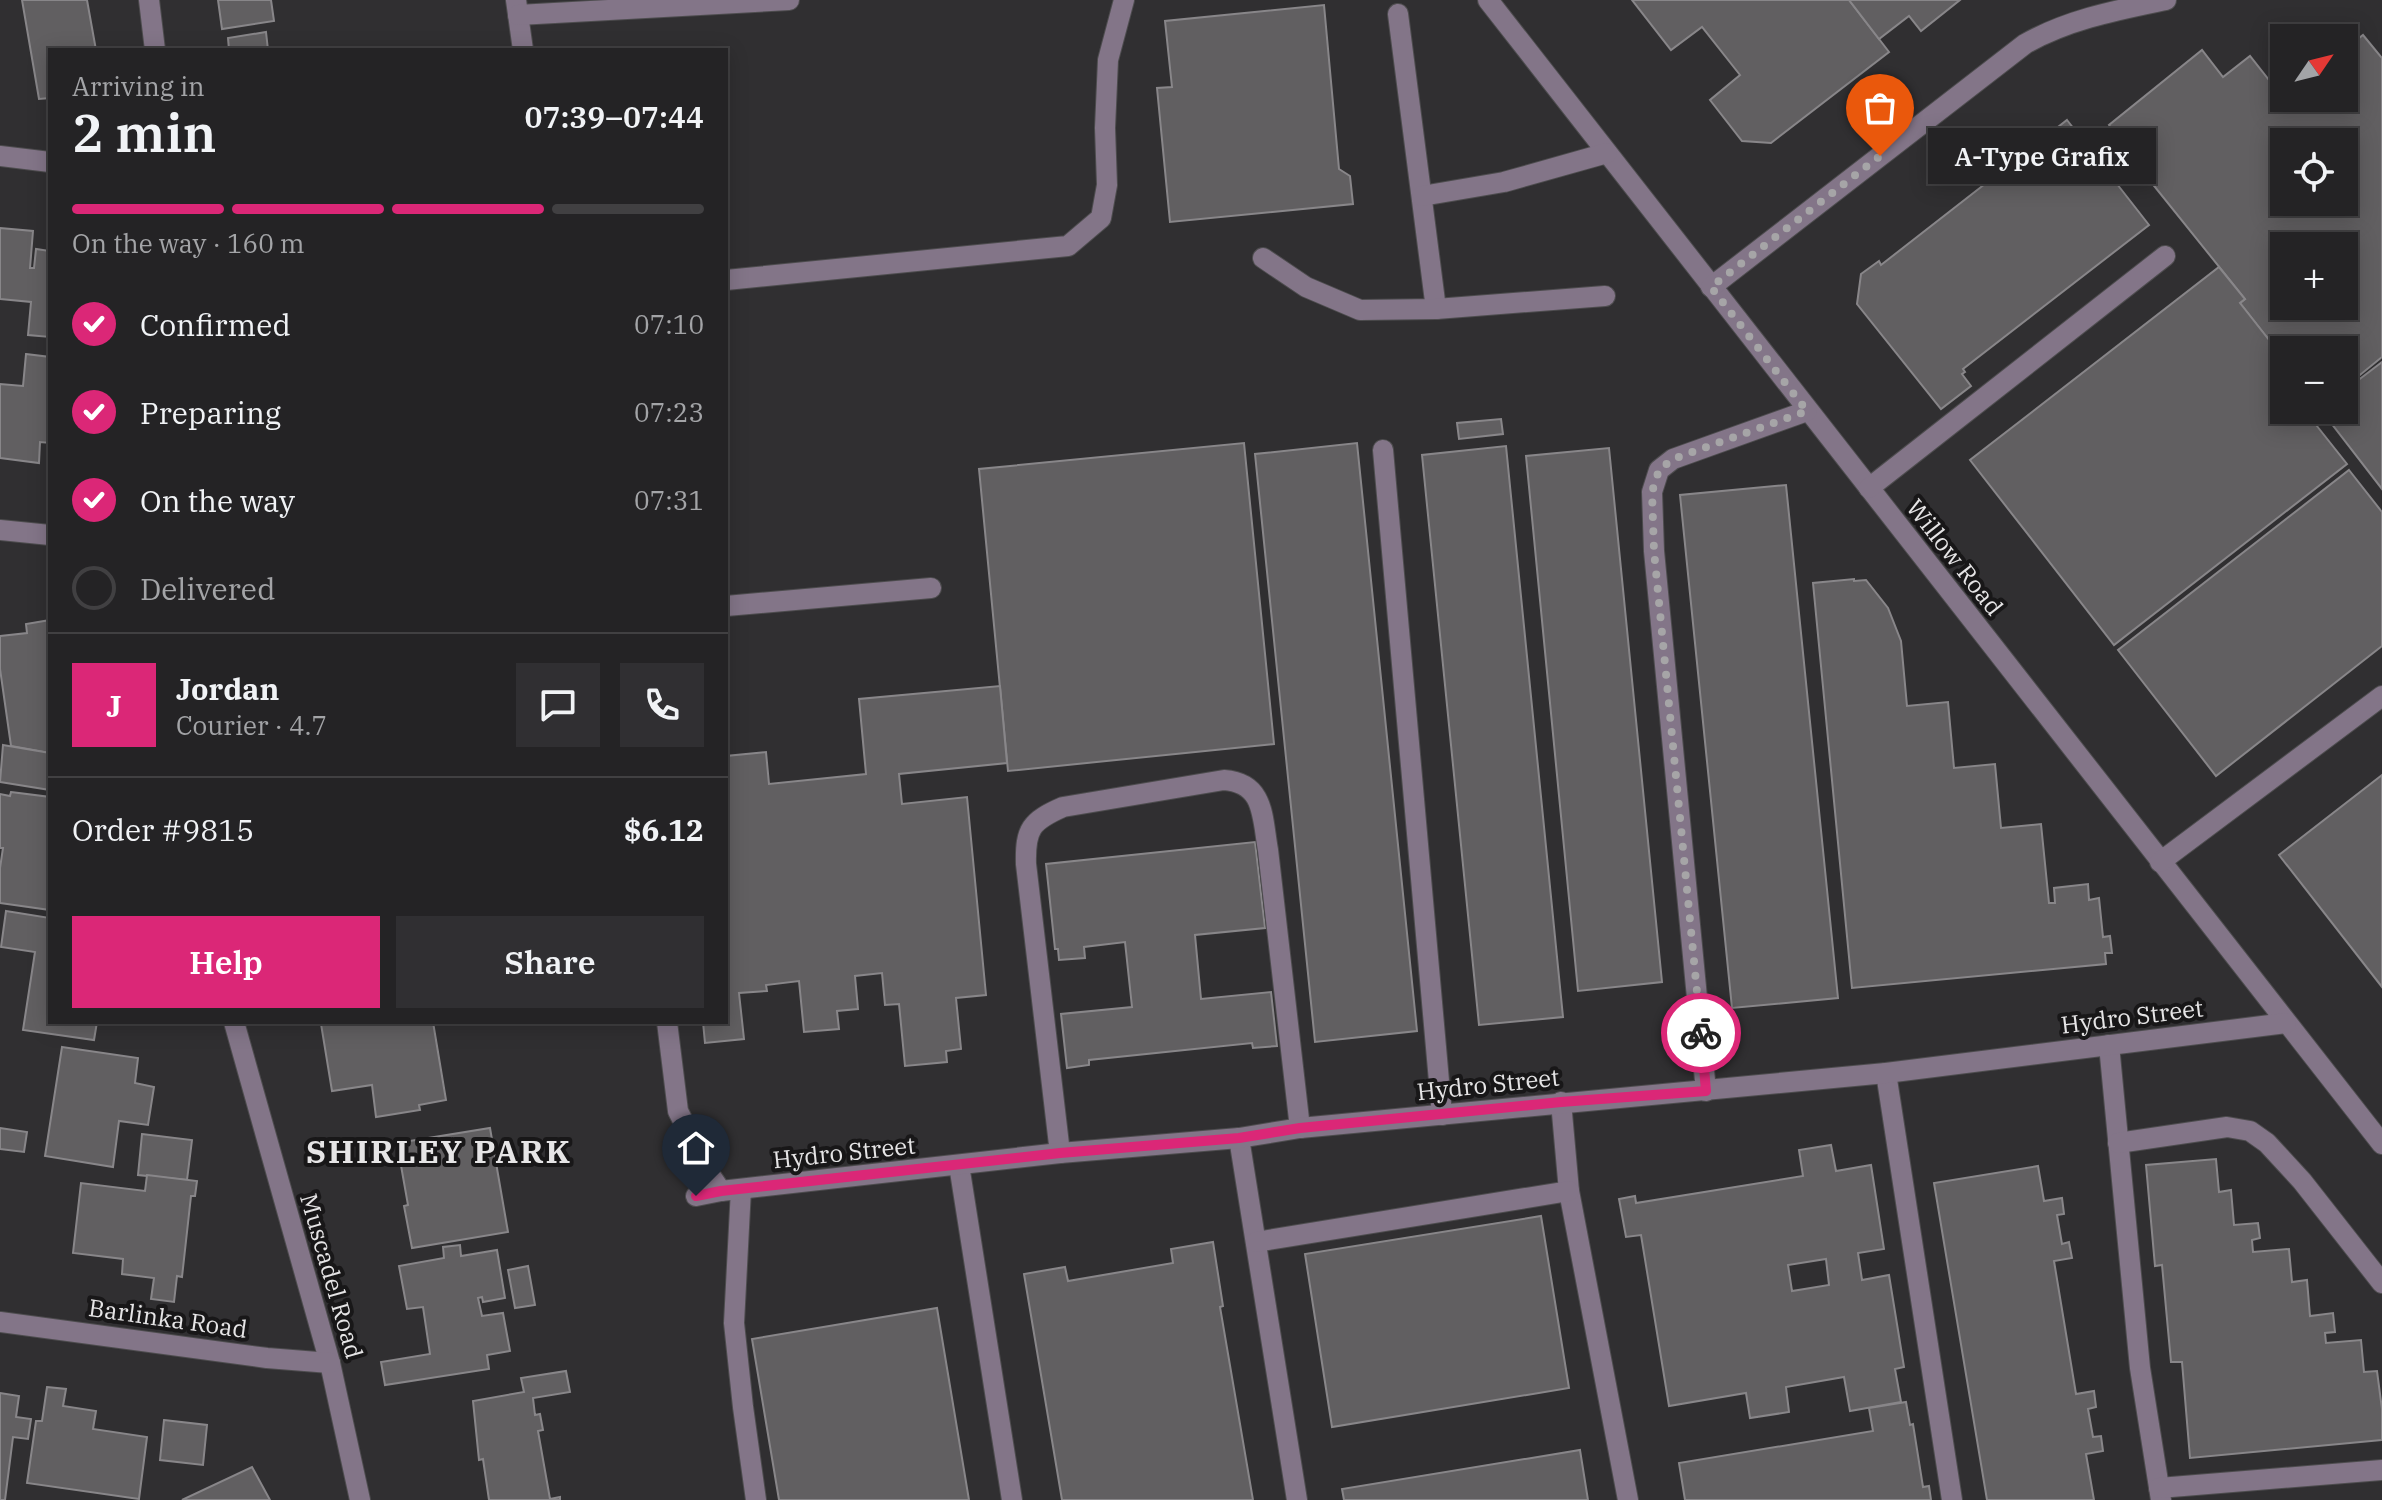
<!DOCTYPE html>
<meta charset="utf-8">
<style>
body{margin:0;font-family:"IBM Plex Serif",serif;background:#302f32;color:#f1f3f6;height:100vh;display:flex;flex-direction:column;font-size:30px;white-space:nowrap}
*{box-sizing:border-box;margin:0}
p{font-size:26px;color:#a3a4a7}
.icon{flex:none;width:44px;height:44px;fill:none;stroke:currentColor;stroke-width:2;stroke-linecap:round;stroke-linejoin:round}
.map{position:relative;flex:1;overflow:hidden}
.side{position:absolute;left:48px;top:48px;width:680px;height:976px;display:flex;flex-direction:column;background:#242325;border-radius:0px;box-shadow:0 4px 20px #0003,0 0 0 2px #414042}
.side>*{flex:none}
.needle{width:52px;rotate:55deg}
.buttons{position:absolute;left:2270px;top:24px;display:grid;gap:16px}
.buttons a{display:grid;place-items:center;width:88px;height:88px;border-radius:0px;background:#242325;box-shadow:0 4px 20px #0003,0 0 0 2px #414042;font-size:40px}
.pin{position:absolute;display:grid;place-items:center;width:68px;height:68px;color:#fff;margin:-82px -34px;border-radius:50% 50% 50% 0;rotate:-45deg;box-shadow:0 0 8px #0007}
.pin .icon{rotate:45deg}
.courier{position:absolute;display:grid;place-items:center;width:80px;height:80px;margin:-40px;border:6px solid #db2777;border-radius:50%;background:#fff;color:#222;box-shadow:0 2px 10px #0007}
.bubble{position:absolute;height:56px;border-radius:0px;background:#242325;box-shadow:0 4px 20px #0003,0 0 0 2px #414042;font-size:26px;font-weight:600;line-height:56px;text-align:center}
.summary em{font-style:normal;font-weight:600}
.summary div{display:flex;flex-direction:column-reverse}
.summary{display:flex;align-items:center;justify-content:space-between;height:136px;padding:0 24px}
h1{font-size:52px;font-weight:600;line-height:60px}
.bar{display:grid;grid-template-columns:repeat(4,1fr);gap:12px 8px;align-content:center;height:96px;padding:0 24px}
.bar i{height:10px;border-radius:6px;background:#414042}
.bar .current{background:#db2777}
.bar p{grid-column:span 4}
.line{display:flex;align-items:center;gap:20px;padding:0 24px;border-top:2px solid #414042}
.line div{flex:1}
.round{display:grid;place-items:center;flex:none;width:84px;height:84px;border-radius:0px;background:#302f32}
ol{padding:0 24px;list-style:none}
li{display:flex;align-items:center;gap:24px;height:88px}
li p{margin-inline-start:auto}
li .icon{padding:8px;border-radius:50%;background:#db2777;color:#fff;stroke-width:4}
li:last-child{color:#a3a4a7}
li i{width:44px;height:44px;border:4px solid #414042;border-radius:50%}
.button{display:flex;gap:16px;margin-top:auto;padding:16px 24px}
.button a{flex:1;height:92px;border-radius:0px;background:#db2777;color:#fff;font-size:32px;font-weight:600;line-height:92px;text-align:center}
.button a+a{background:#302f32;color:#f1f3f6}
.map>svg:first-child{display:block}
</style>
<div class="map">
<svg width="2382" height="1500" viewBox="0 0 2382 1500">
<rect width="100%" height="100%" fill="#302f31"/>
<g fill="#615f61" stroke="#888689" stroke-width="2" fill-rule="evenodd">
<path d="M22 0H87L96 50H50V98L39 99Z"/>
<path d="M218 0H271L274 21 222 29Z"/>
<path d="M1632 0H1849L1889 52 1771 143 1742 141 1710 100 1740 75 1702 27 1671 50Z"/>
<path d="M1849 0H1960L1921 31 1909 16 1879 39Z"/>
<path d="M1324 5 1339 169 1350 176 1353 204 1170 222 1157 88 1172 87 1165 21Z"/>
<path d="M266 32 268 50H229L228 38Z"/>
<path d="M2363 35 2382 58V357L2344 388V350H2284V359L2240 303 2245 299 2122 146 2124 144 2109 125 2202 50 2223 77 2250 56 2284 99 2344 98V50ZM2284 142H2344V202H2284ZM2284 246H2344V306H2284Z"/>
<path d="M2067 120 2149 225 1963 369 1965 372 1962 374 1971 386 1941 409 1857 304 1861 274 1879 261 1881 265Z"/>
<path d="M0 228 33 231 30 268H34L36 249 50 251V337L28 335 31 302 0 299Z"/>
<path d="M2219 267 2245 299 2240 303 2284 359V410H2317L2309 416 2347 464 2114 645 1970 460Z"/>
<path d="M26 354 50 357V443L40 442 39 463 0 458V384L23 386Z"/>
<path d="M2382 362V489L2321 410H2344V391Z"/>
<path d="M1501 419 1503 434 1459 439 1457 423Z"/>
<path d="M1244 443 1274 744 1008 771 979 469Z"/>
<path d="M1357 443 1417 1031 1315 1042 1255 454Z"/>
<path d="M1506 446 1563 1017 1479 1025 1422 455Z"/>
<path d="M1609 448 1662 982 1578 991 1526 456Z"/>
<path d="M2349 470 2382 512V646L2216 776 2118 650Z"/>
<path d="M1786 485 1838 998 1732 1008 1680 495Z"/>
<path d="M1854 579V581L1866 580 1888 608 1901 641 1907 706 1948 702 1954 768 1995 764 2001 828 2041 824 2049 903H2055L2054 888 2088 884 2089 900 2099 898 2103 937 2110 936 2112 953H2105L2106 964 1852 988 1813 583Z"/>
<path d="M50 620V753L11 746 0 669V636L27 633 26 624Z"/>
<path d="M1000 686 1007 763 899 774 902 804 967 797 986 995 956 998 961 1049 946 1051 947 1062 905 1066 899 1004 885 1005 882 973 855 976 858 1009 837 1011 839 1029 804 1032 799 981 766 985 767 991 739 993 744 1039 705 1043 703 1022H726V756L766 752 769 784 866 774 859 699Z"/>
<path d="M3 745 50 753V790L0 782Z"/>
<path d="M2382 775V987L2279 855Z"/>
<path d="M11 792 50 797V910L0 903V868L3 848H0V794L10 796Z"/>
<path d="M1255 842 1265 928 1195 935 1201 999 1271 992 1277 1046 1253 1048 1252 1043 1089 1060V1065L1067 1068 1061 1014 1132 1007 1125 942 1084 947 1085 958 1059 960 1058 949H1055L1046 864Z"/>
<path d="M6 911 50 918V1022H97L94 1040 23 1030 35 952 1 947Z"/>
<path d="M327 1022H433L446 1100 419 1105 420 1110 376 1117 372 1085 332 1091 321 1024Z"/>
<path d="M62 1047 138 1058 135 1083 154 1087 148 1125 119 1121 113 1167 45 1156Z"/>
<path d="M0 1128 27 1132 24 1152 0 1149Z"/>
<path d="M490 1128 508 1232 412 1248 404 1206 408 1205 397 1143Z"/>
<path d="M142 1134 192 1140 187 1180 138 1175Z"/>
<path d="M1831 1145 1836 1171 1871 1165 1884 1249 1858 1253 1862 1280 1889 1275 1904 1367 1895 1369 1901 1402 1850 1411 1844 1377 1786 1387 1789 1412 1750 1418 1746 1393 1669 1406 1641 1235 1626 1237 1619 1199 1635 1196 1636 1203 1803 1176 1799 1150ZM1826 1259 1829 1285 1792 1291 1788 1265Z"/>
<path d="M2216 1159 2219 1192 2231 1190 2234 1225 2258 1223 2260 1238 2252 1240 2253 1252 2289 1249 2292 1282 2307 1280 2310 1316 2333 1313 2335 1332 2325 1333 2326 1343 2361 1340 2364 1372 2377 1371 2382 1409V1440L2190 1458 2182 1362H2171L2162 1265 2155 1266 2146 1165Z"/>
<path d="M2038 1166 2044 1201 2062 1198 2064 1214 2057 1215 2062 1244 2069 1242 2072 1258 2054 1261 2076 1394 2094 1391 2096 1407 2088 1409 2093 1437 2101 1436 2103 1451 2086 1454 2094 1500H1987L1934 1183Z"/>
<path d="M147 1175 197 1181 195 1196H191L182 1277 177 1276 174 1302 151 1299 154 1278 122 1274 123 1259 73 1253 81 1183 145 1191Z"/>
<path d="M1541 1216 1569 1388 1332 1427 1305 1254Z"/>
<path d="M1213 1242 1223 1306 1220 1307 1253 1500H1062L1024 1274 1065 1267 1068 1281 1173 1263 1171 1249Z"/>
<path d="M460 1245 461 1256 497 1250 505 1298 483 1302 482 1297 478 1298 482 1316 503 1313 510 1351 487 1355 489 1369 385 1385 381 1362 430 1354 423 1307 407 1309 399 1266 444 1258 443 1247Z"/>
<path d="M528 1266 535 1305 515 1308 508 1270Z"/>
<path d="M937 1308 969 1500H779L752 1339Z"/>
<path d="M566 1371 570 1392 533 1398 535 1415 540 1414 543 1430 538 1431 550 1499 560 1497V1500H489L483 1459 479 1460 473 1401 524 1392 521 1378Z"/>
<path d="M47 1387 66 1389 63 1406 96 1411 93 1429 147 1437 139 1499 27 1483 36 1421H42Z"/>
<path d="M0 1393 19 1396 16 1417 31 1419 28 1439 13 1437 5 1500H0Z"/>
<path d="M1906 1402 1910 1425 1913 1424 1923 1487 1929 1486 1931 1500H1685L1679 1463 1873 1431 1869 1408Z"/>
<path d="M164 1420 207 1425 203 1465 160 1460Z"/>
<path d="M1580 1450 1588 1500H1344L1342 1489Z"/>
<path d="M252 1467 270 1500H182Z"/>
</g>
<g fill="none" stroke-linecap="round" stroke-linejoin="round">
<defs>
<g id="minor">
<path d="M149 0 155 50"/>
<path d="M516 0 523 50"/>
<path d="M1488 0 2382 1144"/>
<path d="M1398 14 1436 309"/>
<path d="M518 15 789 0"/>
<path d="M0 156 50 162"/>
<path d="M1422 196 1504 182 1607 153"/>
<path d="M1263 258 1306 287 1360 310 1436 309 1605 296"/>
<path d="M726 280 1068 246 1101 218 1107 185 1105 128 1108 60 1124 0"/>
<path d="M1711 287 2025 44C2069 19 2118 10 2166 0"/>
<path d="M1383 450 1442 1115"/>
<path d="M1869 488 2165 256"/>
<path d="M0 530 50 535"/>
<path d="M726 606 931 588"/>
<path d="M2160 862 2382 696"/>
<path d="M234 1022 330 1363 360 1500"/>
<path d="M667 1022 678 1111 692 1139 698 1157 721 1191"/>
<path d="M2109 1045 2140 1368 2161 1500"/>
<path d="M1886 1073 1952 1500"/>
<path d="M1706 1091 1654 551 1652 492 1659 470 1673 459 1807 411"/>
<path d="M1561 1102 1569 1191 1628 1500"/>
<path d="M1239 1138 1297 1500"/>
<path d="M2118 1143 2227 1127 2250 1131 2267 1143 2302 1181 2382 1283"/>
<path d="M1060 1153 1026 864C1025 829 1031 821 1063 807L1224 780C1265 783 1262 817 1268 850L1300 1128"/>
<path d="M959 1165 1012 1500"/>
<path d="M741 1189 734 1323 743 1407 756 1500"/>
<path d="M696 1196 721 1191 1060 1153 1239 1138 1300 1128 1886 1073 2286 1023"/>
<path d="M1256 1242 1569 1191"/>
<path d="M0 1322 267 1358 330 1363"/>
<path d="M2159 1488 2382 1470"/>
</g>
</defs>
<use href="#minor" stroke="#4d4c4e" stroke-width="22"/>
<use href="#minor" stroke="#837588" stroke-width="20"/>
</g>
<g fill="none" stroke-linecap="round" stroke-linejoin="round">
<path stroke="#a6a5a7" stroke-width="8" stroke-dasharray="0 14.4" d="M1701 1033 1654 551 1652 492 1659 470 1673 459 1807 411 1711 287 1880 156"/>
<path stroke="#db2777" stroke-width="10" d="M696 1196 721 1191 1060 1153 1239 1138 1300 1128 1561 1102 1706 1091 1701 1033"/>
</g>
<g text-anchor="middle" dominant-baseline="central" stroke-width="8" stroke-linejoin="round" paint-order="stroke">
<g font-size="24" fill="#e6e5e6" stroke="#181718">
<text transform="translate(1955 557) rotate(52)">Willow Road</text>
<text transform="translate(2132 1016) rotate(-7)">Hydro Street</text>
<text transform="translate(1488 1084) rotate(-6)">Hydro Street</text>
<text transform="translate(844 1152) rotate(-6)">Hydro Street</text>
<text transform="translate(332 1276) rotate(74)">Muscadel Road</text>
<text transform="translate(168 1318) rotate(8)">Barlinka Road</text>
</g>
<g font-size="32" font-weight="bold" letter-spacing="2" fill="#e6e5e6" stroke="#181718">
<text x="439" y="1151">SHIRLEY PARK</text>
</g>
</g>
</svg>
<div class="buttons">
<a><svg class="needle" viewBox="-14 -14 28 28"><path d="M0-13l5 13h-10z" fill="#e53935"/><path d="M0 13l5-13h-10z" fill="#a3a4a7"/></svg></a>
<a><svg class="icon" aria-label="locate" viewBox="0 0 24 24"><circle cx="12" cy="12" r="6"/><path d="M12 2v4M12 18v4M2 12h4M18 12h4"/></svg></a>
<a>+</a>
<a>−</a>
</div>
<div class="pin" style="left:1880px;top:156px;background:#ea580c"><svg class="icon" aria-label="bag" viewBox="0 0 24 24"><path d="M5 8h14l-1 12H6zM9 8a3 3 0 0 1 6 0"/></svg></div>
<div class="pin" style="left:696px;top:1196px;background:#1f2937"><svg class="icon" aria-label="home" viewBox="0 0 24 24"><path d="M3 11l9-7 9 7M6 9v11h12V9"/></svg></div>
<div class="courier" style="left:1701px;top:1033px"><svg class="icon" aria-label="bike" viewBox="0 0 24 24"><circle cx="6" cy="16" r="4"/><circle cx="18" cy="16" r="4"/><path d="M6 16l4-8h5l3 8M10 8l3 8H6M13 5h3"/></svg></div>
<div class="bubble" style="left:1928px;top:128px;width:228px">A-Type Grafix</div>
<section class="side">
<div class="summary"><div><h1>2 min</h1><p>Arriving in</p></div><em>07:39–07:44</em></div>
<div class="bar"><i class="current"></i><i class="current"></i><i class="current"></i><i></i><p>On the way · 160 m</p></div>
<ol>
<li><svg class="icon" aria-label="check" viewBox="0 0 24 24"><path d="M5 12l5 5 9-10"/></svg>Confirmed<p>07:10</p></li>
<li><svg class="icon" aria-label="check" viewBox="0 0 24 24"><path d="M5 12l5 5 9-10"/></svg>Preparing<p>07:23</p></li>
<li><svg class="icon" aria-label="check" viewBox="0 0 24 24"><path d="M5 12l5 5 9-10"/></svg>On the way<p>07:31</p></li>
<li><i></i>Delivered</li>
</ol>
<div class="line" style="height:144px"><b class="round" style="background:#db2777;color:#fff">J</b><div><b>Jordan</b><p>Courier · 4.7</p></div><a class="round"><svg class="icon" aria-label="chat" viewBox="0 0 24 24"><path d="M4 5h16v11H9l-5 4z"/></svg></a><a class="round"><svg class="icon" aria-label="phone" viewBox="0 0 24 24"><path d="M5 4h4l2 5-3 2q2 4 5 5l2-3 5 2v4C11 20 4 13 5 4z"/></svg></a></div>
<div class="line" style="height:104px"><div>Order #9815</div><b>$6.12</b></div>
<div class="button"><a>Help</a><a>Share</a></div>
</section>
</div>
